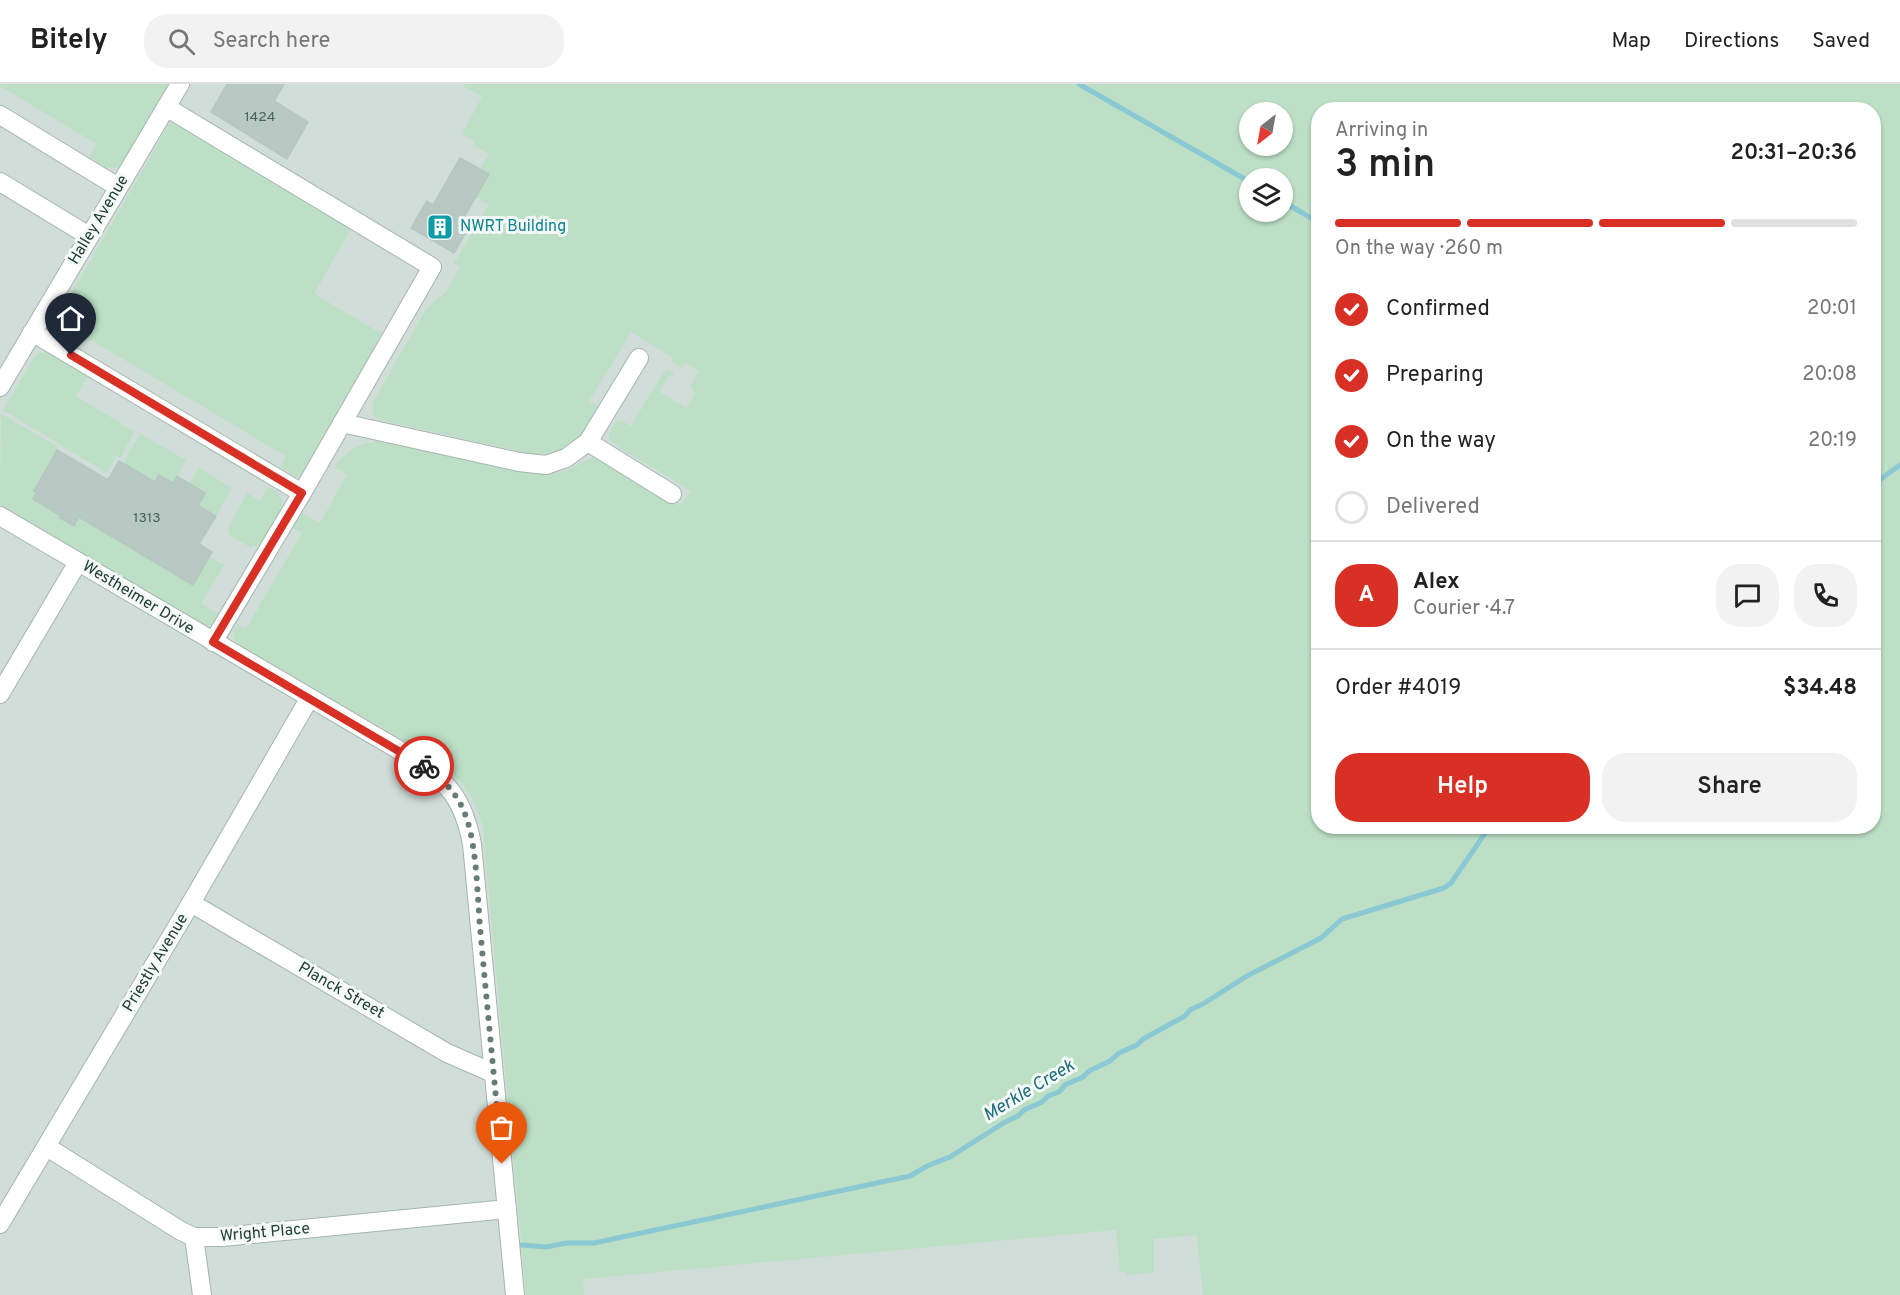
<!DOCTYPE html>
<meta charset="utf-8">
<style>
body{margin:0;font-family:Overpass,sans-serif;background:#f2f2f2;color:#222;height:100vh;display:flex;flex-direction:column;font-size:22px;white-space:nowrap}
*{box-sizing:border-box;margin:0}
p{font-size:20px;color:#767676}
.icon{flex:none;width:33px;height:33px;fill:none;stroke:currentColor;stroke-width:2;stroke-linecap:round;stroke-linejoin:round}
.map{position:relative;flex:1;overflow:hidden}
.details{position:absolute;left:1311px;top:18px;width:570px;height:732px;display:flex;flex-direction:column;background:#fff;border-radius:24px;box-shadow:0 2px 4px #0004}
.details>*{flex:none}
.needle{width:39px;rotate:211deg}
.fabs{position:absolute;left:1239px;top:18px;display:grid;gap:12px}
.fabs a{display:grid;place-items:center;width:54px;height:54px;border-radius:50%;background:#fff;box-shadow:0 2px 4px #0004;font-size:30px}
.pin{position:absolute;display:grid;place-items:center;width:51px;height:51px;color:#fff;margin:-62px -26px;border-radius:50% 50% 50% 0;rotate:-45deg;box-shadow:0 0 6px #0007}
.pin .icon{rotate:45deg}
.courier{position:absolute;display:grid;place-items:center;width:60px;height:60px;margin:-30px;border:4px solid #d93025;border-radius:50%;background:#fff;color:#222;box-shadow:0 2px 8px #0007}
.overview em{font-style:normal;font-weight:600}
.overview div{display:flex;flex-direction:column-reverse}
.overview{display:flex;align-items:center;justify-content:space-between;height:102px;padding:0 24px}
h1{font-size:39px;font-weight:600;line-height:45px}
.bar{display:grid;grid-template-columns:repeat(4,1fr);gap:9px 6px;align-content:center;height:72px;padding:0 24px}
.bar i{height:8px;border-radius:4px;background:#e0e0e0}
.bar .selected{background:#d93025}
.bar p{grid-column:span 4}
.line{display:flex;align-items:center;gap:15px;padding:0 24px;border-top:2px solid #e0e0e0}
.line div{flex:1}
.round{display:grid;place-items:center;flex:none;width:63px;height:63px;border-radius:24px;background:#f2f2f2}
ol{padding:0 24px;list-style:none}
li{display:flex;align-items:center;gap:18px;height:66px}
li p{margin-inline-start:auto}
li .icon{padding:6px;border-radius:50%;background:#d93025;color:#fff;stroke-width:4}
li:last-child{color:#767676}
li i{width:33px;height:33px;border:3px solid #e0e0e0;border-radius:50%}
.cta{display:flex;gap:12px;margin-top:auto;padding:12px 24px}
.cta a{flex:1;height:69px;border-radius:24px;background:#d93025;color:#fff;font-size:24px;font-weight:600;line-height:69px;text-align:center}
.cta a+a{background:#f2f2f2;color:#222}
header{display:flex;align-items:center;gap:36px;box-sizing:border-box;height:84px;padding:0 30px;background:#fff;border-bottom:2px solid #e0e0e0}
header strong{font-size:28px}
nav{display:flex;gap:33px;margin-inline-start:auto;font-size:21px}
.search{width:420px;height:54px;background:#f2f2f2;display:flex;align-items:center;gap:15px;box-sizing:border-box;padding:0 21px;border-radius:24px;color:#767676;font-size:22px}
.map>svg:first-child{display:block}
</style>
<header>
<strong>Bitely</strong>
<div class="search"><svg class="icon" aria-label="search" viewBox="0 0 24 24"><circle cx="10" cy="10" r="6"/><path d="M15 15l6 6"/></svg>Search here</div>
<nav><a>Map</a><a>Directions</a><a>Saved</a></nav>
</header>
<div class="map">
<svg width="1900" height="1211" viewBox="0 0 1900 1211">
<rect width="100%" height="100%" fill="#e3ede9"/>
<path fill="#d1ddd8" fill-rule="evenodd" d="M0 0H1900V1211H0ZM1318 26H1874V742H1318ZM1250 28H1282V62H1250ZM1250 94H1282V128H1250Z"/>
<g fill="#bcdfc5" fill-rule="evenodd">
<path d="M0 0H170L122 81C110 89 102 81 92 75L90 72 97 60 0 2Z"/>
<path d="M461 0H1900V1211H1203L1197 1151 1154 1155V1188L1127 1191 1126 1187 1120 1188 1116 1146 583 1195 584 1211H526L483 745C473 702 454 689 419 665L237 559 233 552 237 540 246 545 302 449 292 443 301 429 320 439 347 391 335 383C347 365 361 359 382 357L533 389 549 390 566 387 595 372 680 422 691 407 611 358C606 350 612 344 616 337H622L631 342 666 285 673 288V292H668L660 308 686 324 695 310 691 302 699 287 686 279 682 284 672 278V273L631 248 589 317 599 324 580 357 553 371H534L514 366 380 336 373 331V318L426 225 446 208 460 183 454 179 489 121 476 113 488 90 480 85 489 70 473 61 474 57 462 50 482 13ZM1318 26H1874V742H1318ZM1250 28H1282V62H1250ZM1250 94H1282V128H1250Z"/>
<path d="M179 36 349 141 350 146 314 210 384 251 300 394 280 383 286 372 71 244 64 255 53 248V242L171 37Z"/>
<path d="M47 268 88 292 76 312 133 347V351L120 374 116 372 107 389 3 326 35 272 39 269Z"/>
<path d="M1 330 58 363 35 406 37 408 33 415 61 432 60 435 74 442 79 433 193 501 210 473 224 481 201 519 218 530 211 541 205 542 0 420Z"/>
<path d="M140 350 186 376 173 399 160 391 155 398 123 379Z"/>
<path d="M199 384 232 404 216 432 198 422 205 409 189 399Z"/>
<path d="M268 403C298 415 272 441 261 460L250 463 231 452 228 447 231 439 247 409 260 417Z"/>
</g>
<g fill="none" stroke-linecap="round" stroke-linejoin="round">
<g stroke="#8ac8d3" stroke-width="5">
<path d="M1079 0 1250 98"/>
<path d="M1282 117 1318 138"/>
<path d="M1874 400 1900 381"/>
<path d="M522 1161 546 1163 567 1159H594L910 1092 927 1082 950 1073 1005 1038 1018 1032 1024 1026 1042 1018 1048 1012 1059 1008 1065 1001 1083 993 1089 987 1110 977 1119 969 1137 961 1143 955 1185 932 1190 926 1203 920 1247 892 1321 854 1342 835 1444 804 1451 799 1490 742"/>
</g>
</g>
<g fill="#b8c8c2" stroke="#b5c7c0" stroke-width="1.5">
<path d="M227 0H284L274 17 308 38 287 75 211 28Z"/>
<path d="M460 74 489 90 462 137 470 141 454 169 411 144 427 117 433 121Z"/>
<path d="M57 366 108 396 119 377 155 398 159 391 173 399 177 392 205 409 198 422 216 432 199 460 212 468 193 501 79 433 74 442 60 434 61 432 33 415 37 408 34 407Z"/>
</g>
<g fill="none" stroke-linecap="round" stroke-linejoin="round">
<defs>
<g id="minor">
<path d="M166 23 432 183 302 409"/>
<path d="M0 31 118 103"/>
<path d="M0 98 89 152"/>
<path d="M32 248 302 409 213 558"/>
<path d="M0 303 180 0"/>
<path d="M342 339 519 378 546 381 566 374 588 358 639 274"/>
<path d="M588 358 672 410"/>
<path d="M0 432 411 673C449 699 463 714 472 760L515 1211"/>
<path d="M0 610 78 478"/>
<path d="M191 819 447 969 493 989"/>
<path d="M47 1063 181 1147 194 1153H222L507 1125"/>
<path d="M0 1140 191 819 309 615"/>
<path d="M194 1153 202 1211"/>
</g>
</defs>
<use href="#minor" stroke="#a5b5b0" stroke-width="20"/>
<use href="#minor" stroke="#fff" stroke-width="18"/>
</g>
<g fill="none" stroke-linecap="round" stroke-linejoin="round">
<path stroke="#667c75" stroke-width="6" stroke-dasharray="0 10.8" d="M424 682C439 692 453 705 461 721 477 751 477 808 480 843 487 922 495 1001 502 1080"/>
<path stroke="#d93025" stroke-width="8" d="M71 271 302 409 213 558 424 682"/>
</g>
<defs>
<symbol id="building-square" viewBox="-11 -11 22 22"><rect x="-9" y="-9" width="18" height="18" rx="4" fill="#0f9aa8" stroke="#f4f9f7"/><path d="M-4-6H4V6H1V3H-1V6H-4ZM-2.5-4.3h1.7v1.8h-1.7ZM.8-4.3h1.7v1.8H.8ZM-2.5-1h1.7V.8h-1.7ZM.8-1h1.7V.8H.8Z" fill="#fff"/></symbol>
</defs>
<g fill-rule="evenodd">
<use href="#building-square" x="425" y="128" width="30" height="30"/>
</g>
<g text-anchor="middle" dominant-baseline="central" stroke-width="6" stroke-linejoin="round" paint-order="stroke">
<g font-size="14" fill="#48615a">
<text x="260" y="33">1424</text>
<text x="147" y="434">1313</text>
</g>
<g font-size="16" fill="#223f37" stroke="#f4f9f7">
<text transform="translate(99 136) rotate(-59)">Halley Avenue</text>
<text transform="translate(138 514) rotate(31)">Westheimer Drive</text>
<text transform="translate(156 879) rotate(-59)">Priestly Avenue</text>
<text transform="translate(341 907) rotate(30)">Planck Street</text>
<text transform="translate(265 1149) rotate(-5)">Wright Place</text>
</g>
<g font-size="16" fill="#0d838f" stroke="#f4f9f7" text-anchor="start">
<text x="460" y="143">NWRT Building</text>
</g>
<g font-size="18" font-style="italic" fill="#1b6d7c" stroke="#f4f9f7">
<text transform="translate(1029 1007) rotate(-31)">Merkle Creek</text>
</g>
</g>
</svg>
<div class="fabs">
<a><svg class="needle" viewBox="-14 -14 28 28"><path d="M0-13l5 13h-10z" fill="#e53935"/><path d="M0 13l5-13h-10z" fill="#767676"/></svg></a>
<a><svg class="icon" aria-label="layers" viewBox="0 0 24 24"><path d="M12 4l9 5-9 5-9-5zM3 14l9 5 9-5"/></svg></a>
</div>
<div class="pin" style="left:502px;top:1080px;background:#ea580c"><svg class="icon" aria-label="bag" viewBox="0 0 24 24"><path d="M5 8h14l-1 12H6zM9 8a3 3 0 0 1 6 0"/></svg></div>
<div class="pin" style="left:71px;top:271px;background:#1f2937"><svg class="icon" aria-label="home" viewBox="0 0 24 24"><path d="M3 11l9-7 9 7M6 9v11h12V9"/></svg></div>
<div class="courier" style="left:424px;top:682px"><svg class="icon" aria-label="bike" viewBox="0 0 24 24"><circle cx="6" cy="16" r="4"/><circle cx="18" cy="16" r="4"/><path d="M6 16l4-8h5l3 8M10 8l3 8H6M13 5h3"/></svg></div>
<section class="details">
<div class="overview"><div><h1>3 min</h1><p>Arriving in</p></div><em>20:31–20:36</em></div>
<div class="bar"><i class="selected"></i><i class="selected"></i><i class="selected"></i><i></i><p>On the way · 260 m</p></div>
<ol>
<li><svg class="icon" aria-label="check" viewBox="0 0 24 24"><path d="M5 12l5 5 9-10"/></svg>Confirmed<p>20:01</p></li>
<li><svg class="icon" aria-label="check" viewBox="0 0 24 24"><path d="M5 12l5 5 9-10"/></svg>Preparing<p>20:08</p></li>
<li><svg class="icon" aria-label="check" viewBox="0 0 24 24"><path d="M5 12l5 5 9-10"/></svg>On the way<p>20:19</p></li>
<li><i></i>Delivered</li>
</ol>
<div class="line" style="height:108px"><b class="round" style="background:#d93025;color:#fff">A</b><div><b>Alex</b><p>Courier · 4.7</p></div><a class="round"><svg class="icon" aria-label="chat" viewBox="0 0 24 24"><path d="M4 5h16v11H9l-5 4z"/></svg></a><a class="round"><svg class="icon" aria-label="phone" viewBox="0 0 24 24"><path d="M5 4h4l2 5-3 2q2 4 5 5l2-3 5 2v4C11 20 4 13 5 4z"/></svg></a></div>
<div class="line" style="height:78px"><div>Order #4019</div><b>$34.48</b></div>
<div class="cta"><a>Help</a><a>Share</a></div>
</section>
</div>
